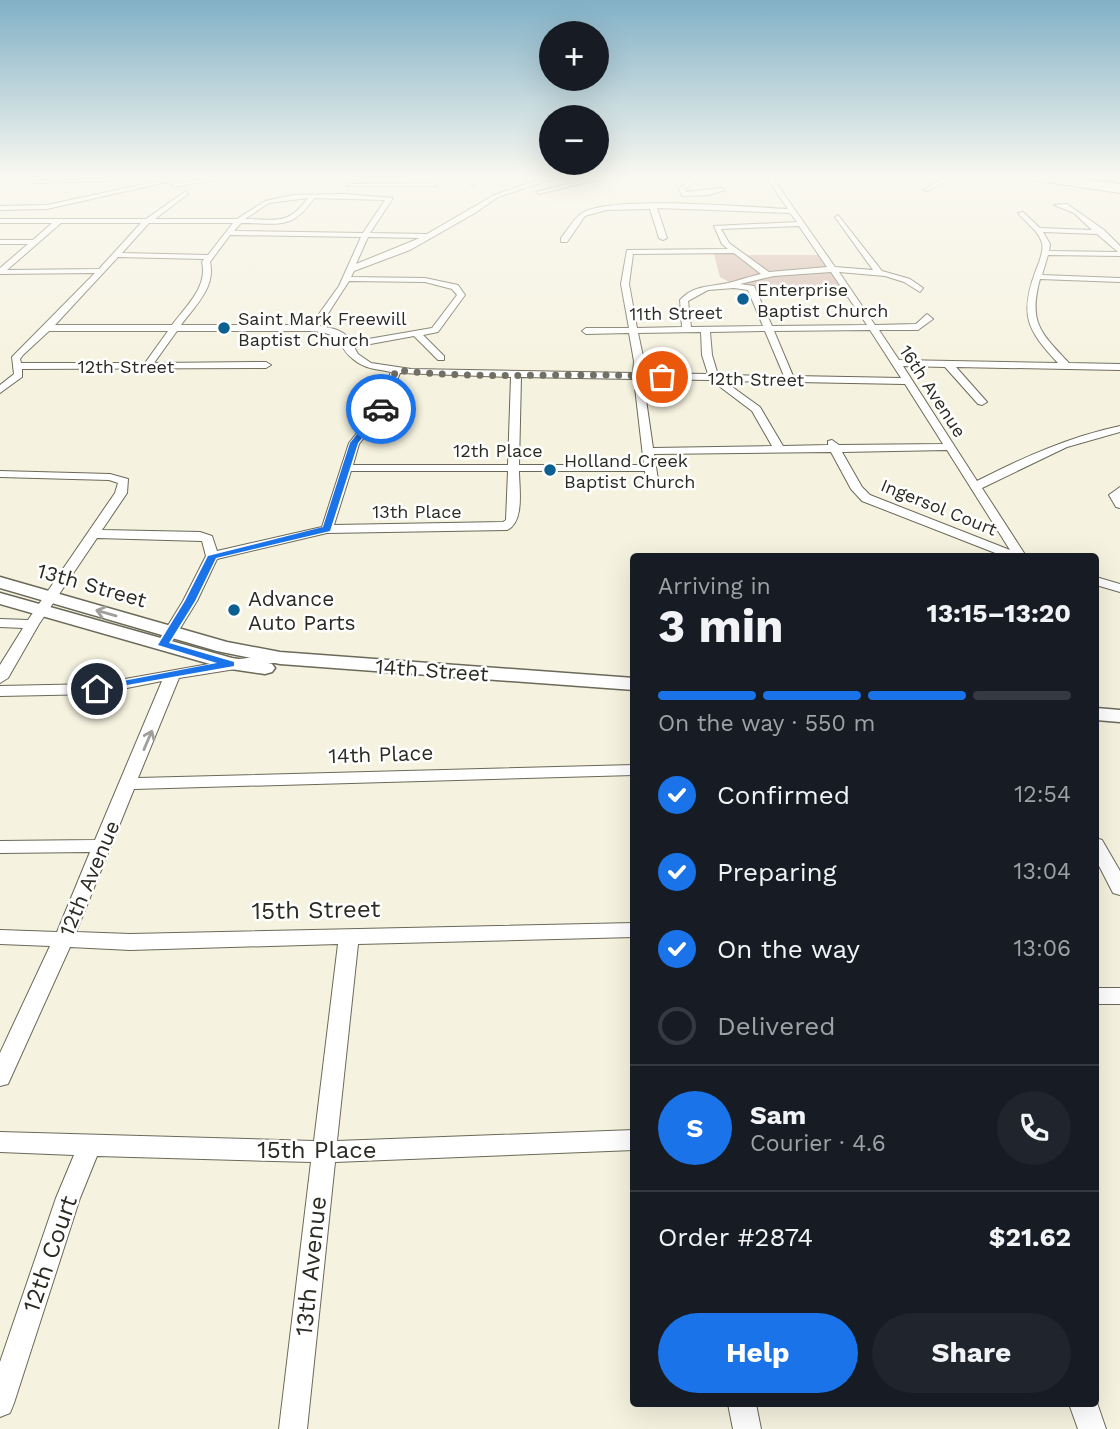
<!DOCTYPE html>
<meta charset="utf-8">
<style>
body{margin:0;font-family:"Work Sans",sans-serif;background:#20242c;color:#f1f3f6;height:100vh;display:flex;flex-direction:column;font-size:26px;white-space:nowrap}
*{box-sizing:border-box;margin:0}
p{font-size:23px;color:#9ea1a6}
.icon{flex:none;width:38px;height:38px;fill:none;stroke:currentColor;stroke-width:2;stroke-linecap:round;stroke-linejoin:round}
.map{position:relative;flex:1;overflow:hidden}
.sheet{position:absolute;left:630px;top:553px;width:469px;height:854px;display:flex;flex-direction:column;background:#171b24;border-radius:7px;box-shadow:0 7px 28px #0002}
.sheet>*{flex:none}
.buttons{position:absolute;left:539px;top:21px;display:grid;gap:14px}
.buttons a{display:grid;place-items:center;width:70px;height:70px;border-radius:50%;background:#171b24;box-shadow:0 7px 28px #0002;font-size:35px}
.pin{position:absolute;display:grid;place-items:center;width:60px;height:60px;color:#fff;margin:-30px;border:4px solid #fff;border-radius:50%;box-shadow:0 2px 7px #0007}
.courier{position:absolute;display:grid;place-items:center;width:70px;height:70px;margin:-35px;border:5px solid #1a73e8;border-radius:50%;background:#fff;color:#222;box-shadow:0 2px 9px #0007}
.summary em{font-style:normal;font-weight:700}
.summary div{display:flex;flex-direction:column-reverse}
.summary{display:flex;align-items:center;justify-content:space-between;height:119px;padding:0 28px}
h1{font-size:46px;font-weight:700;line-height:52px}
.bar{display:grid;grid-template-columns:repeat(4,1fr);gap:10px 7px;align-content:center;height:84px;padding:0 28px}
.bar i{height:9px;border-radius:5px;background:#363941}
.bar .active{background:#1a73e8}
.bar p{grid-column:span 4}
.line{display:flex;align-items:center;gap:18px;padding:0 28px;border-top:2px solid #363941}
.line div{flex:1}
.round{display:grid;place-items:center;flex:none;width:74px;height:74px;border-radius:37px;background:#20242c}
ol{padding:0 28px;list-style:none}
li{display:flex;align-items:center;gap:21px;height:77px}
li p{margin-inline-start:auto}
li .icon{padding:7px;border-radius:50%;background:#1a73e8;color:#fff;stroke-width:4}
li:last-child{color:#9ea1a6}
li i{width:38px;height:38px;border:4px solid #363941;border-radius:50%}
.cta{display:flex;gap:14px;margin-top:auto;padding:14px 28px}
.cta a{flex:1;height:80px;border-radius:42px;background:#1a73e8;color:#fff;font-size:28px;font-weight:700;line-height:80px;text-align:center}
.cta a+a{background:#20242c;color:#f1f3f6}
.map>svg:first-child{display:block}
</style>
<div class="map">
<svg width="1120" height="1429" viewBox="0 0 1120 1429">
<rect width="100%" height="100%" fill="#f5f2df"/>
<path fill="#d6bab0" d="M734 252 739 255H819L840 286H737L720 277 714 254Z"/>
<g fill="none" stroke-linecap="round" stroke-linejoin="round">
<defs>
<g id="minor">
<path d="M177 177H189L47 209 0 210V206L47 205Z"/>
<path d="M215 177H232L174 187 171 185Z"/>
<path d="M476 177H482L475 185H471Z"/>
<path d="M548 177H558L498 197 475 213 410 250 354 271 351 277 425 278 458 285 465 295 438 332 423 335 444 356V360H438L414 336 354 347 358 354 371 363 411 369 633 373 634 361 629 333 586 334 582 331 586 328H629L621 284 627 250 728 249 722 244 714 226 797 222 790 213 657 208 667 238 663 240 659 238 650 209 606 210 585 216 567 242H561V238C567 231 574 218 582 213 612 195 747 207 788 209L766 177H772L835 267 873 270 835 217 838 215 882 271 910 279 923 288 920 292 904 282 885 276 839 272 875 325 916 324 927 314 933 319 918 330H879L899 360 1058 363C1027 330 1019 315 1036 270 1039 263 1044 250 1042 243 1039 231 1025 222 1018 213L1023 212 1040 228 1092 230 1074 213 1054 205 1067 204 1104 230 1120 246V256L1048 255 1042 275 1120 278V282L1040 279C1028 323 1041 333 1069 363L1120 364V370L956 367 987 402 982 405 978 404 945 367 903 366 977 481C1024 457 1069 437 1120 426V432L1067 447 982 488 1026 556H1003L862 501 851 489 831 452 654 454 659 486 653 489 647 486 645 471H519C519 488 525 522 507 530L327 533 217 559 197 601 168 648 163 649 156 645 183 601 206 556 202 541 97 538 39 624 8 678 0 683V665L23 628 0 627V619L28 620 115 493 118 483 109 480 0 477V471L110 474 128 479 127 493 102 530 200 532 212 536 217 551 322 527 349 443 375 410 391 372C377 369 364 369 353 359 333 343 351 337 314 331H177L154 363 266 362 271 365 266 368 22 369V377L0 393V385L14 374 12 357 95 273 0 274V268L28 244H0V240H33L52 223H0V219H146L186 191 188 194 155 219H237L265 201 293 195 345 194 393 198 370 233 427 234 494 195ZM308 198C287 226 278 219 245 219L269 203ZM314 198 385 200 363 233 234 231 241 223C278 223 292 231 314 198ZM61 223H141L99 269 7 270ZM149 223H233L208 255 122 253ZM799 226 827 267 769 272 729 243 721 229ZM1043 232 1097 234 1118 252 1049 251 1050 244ZM230 235 361 237 339 286 311 325H181C195 306 216 287 210 262ZM368 237 420 238 356 264ZM734 253 761 274C750 276 738 281 728 283 709 287 694 285 680 300L682 327 637 328 629 284 633 254ZM118 257 204 259 202 262C208 287 186 306 172 325H55ZM831 272 867 325 772 326 754 286 740 284 774 276ZM349 281 425 282 452 289 457 295 432 328 351 342C345 330 332 328 320 326ZM734 288 748 290 763 326 691 327 688 301 708 290ZM870 330 901 378 793 376 774 331ZM49 331H168L145 363H21L20 359 23 355ZM765 331 784 376 718 375 712 355 710 332ZM701 332 702 355 708 374 643 373 644 361 638 333ZM400 373 511 377 508 465H353L359 444 385 411ZM521 377 634 379 644 465H519ZM643 379 711 380 752 411 772 446 653 448ZM724 381 786 382 792 387 795 386 796 382 905 384 943 444 839 445 832 440 828 441V445L783 446 760 407ZM947 450 1010 550 870 495 862 487 842 452ZM351 471H508L506 520 503 522 334 525Z"/>
<path d="M596 177H608L539 194 536 192Z"/>
<path d="M693 177H700L685 189 686 192 722 188 725 190 709 195 682 196 679 189Z"/>
<path d="M945 177H953L928 191 923 190Z"/>
<path d="M1013 177H1031L1120 189V193Z"/>
<path d="M1097 177 1120 178V182L1100 179Z"/>
<path d="M113 178 115 181 33 183 36 181Z"/>
<path d="M434 183 436 186H346L349 184Z"/>
<path d="M1120 487V508L1116 507 1109 495Z"/>
<path d="M1096 577 1120 584V592L1096 585Z"/>
<path d="M280 654 287 658 285 661 179 678 138 778 634 765V775L134 789 76 932 130 934 634 923V937L358 944 337 1141 634 1130V1150L335 1162 307 1429H279L311 1162 97 1156 80 1198 14 1403 10 1413 0 1417V1362L56 1198 74 1155 0 1152V1132L314 1141 338 944 130 950 70 947 8 1084 0 1086V1053L50 946 0 944V930L57 932 90 852 0 853V841L95 840 162 681 97 694 0 696V686L97 684 231 660Z"/>
<path d="M1096 838 1102 840 1120 871V895L1113 893 1096 860Z"/>
<rect x="1096" y="988" width="24" height="16"/>
<path d="M1096 1400 1106 1429H1078L1069 1404H1096Z"/>
<path d="M728 1404H756L761 1429H733Z"/>
</g>
<g id="major">
<path d="M0 577 227 642 280 652 634 678V690L280 664 217 651 0 588Z"/>
<path d="M0 593 232 658 272 664 275 668 272 672 265 674 224 668 0 604Z"/>
<path d="M1096 708 1120 710V722L1096 720Z"/>
</g>
<path id="highway" d="M1040 177H1068L1120 184V190Z"/>
</defs>
<use href="#minor" stroke="#6b6959" stroke-width="2"/>
<use href="#major" stroke="#6b6959" stroke-width="3"/>
<use href="#highway" stroke="#6b6959" stroke-width="3"/>
<use href="#minor" fill="#fff" fill-rule="evenodd"/>
<use href="#major" fill="#fff" fill-rule="evenodd"/>
<use href="#highway" fill="#fff" fill-rule="evenodd"/>
</g>
<defs><path id="oneway-shaft" d="M-6 0H5M1.5-3L5.5 0L1.5 3" fill="none" stroke-width="1.6" stroke-linecap="round" stroke-linejoin="round" transform="scale(1.75)"/></defs>
<g stroke="#a09f9c">
<use href="#oneway-shaft" transform="translate(106 613) rotate(-164)"/>
<use href="#oneway-shaft" transform="translate(148 740) rotate(-67)"/>
</g>
<linearGradient id="sky" x2="0" y2="1"><stop stop-color="#81b0c6"/><stop offset="0.47" stop-color="#faf9f1"/><stop offset="1" stop-color="#faf9f1" stop-opacity="0"/></linearGradient>
<rect width="1120" height="377" fill="url(#sky)"/>
<path fill="#1a73e8" d="M378 408 384 409 358 443 330 531 216 558 195 601 169 643 234 662V666L93 691 92 689 97 686 217 663 158 645 185 601 208 556 323 527 350 443Z"/>
<g fill="none" stroke-linecap="round" stroke-linejoin="round">
<path stroke="#727065" stroke-width="7" stroke-dasharray="0 12.6" d="M381 409 396 370C484 381 574 371 662 377"/>
</g>
<g fill="#0c5f91" stroke="#fff" stroke-width="2.5">
<circle cx="743" cy="299" r="7"/>
<circle cx="224" cy="328" r="7"/>
<circle cx="550" cy="470" r="7"/>
<circle cx="234" cy="610" r="7"/>
</g>
<g text-anchor="middle" dominant-baseline="central" stroke-width="5" stroke-linejoin="round" paint-order="stroke">
<g font-size="18" fill="#2b2a23" stroke="#fff" text-anchor="start">
<text x="757" y="289">Enterprise<tspan x="757" dy="21">Baptist Church</tspan></text>
<text x="238" y="318">Saint Mark Freewill<tspan x="238" dy="21">Baptist Church</tspan></text>
<text x="564" y="460">Holland Creek<tspan x="564" dy="21">Baptist Church</tspan></text>
</g>
<g font-size="18" fill="#2b2a23" stroke="#fff">
<text transform="translate(676 313) rotate(-1)">11th Street</text>
<text x="126" y="366">12th Street</text>
<text transform="translate(756 379) rotate(1)">12th Street</text>
<text transform="translate(933 391) rotate(57)">16th Avenue</text>
<text x="498" y="450">12th Place</text>
<text transform="translate(939 507) rotate(22)">Ingersol Court</text>
<text x="417" y="511">13th Place</text>
</g>
<g font-size="21" fill="#2b2a23" stroke="#fff">
<text transform="translate(92 585) rotate(16)">13th Street</text>
<text transform="translate(432 670) rotate(4)">14th Street</text>
<text transform="translate(381 754) rotate(-2)">14th Place</text>
<text transform="translate(89 878) rotate(-67)">12th Avenue</text>
</g>
<g font-size="21" fill="#2b2a23" stroke="#fff" text-anchor="start">
<text x="248" y="598">Advance<tspan x="248" dy="24">Auto Parts</tspan></text>
</g>
<g font-size="24" fill="#2b2a23" stroke="#fff">
<text transform="translate(316 910) rotate(-1)">15th Street</text>
<text x="317" y="1150">15th Place</text>
<text transform="translate(50 1254) rotate(-71)">12th Court</text>
<text transform="translate(311 1266) rotate(-84)">13th Avenue</text>
</g>
</g>
</svg>
<div class="buttons">
<a>+</a>
<a>−</a>
</div>
<div class="pin" style="left:662px;top:377px;background:#ea580c"><svg class="icon" aria-label="bag" viewBox="0 0 24 24"><path d="M5 8h14l-1 12H6zM9 8a3 3 0 0 1 6 0"/></svg></div>
<div class="pin" style="left:97px;top:689px;background:#1f2937"><svg class="icon" aria-label="home" viewBox="0 0 24 24"><path d="M3 11l9-7 9 7M6 9v11h12V9"/></svg></div>
<div class="courier" style="left:381px;top:409px"><svg class="icon" aria-label="car" viewBox="0 0 24 24"><path d="M5 17H2v-5l4-1 3-4h7l3 4 3 1v5h-3M9 17h6M6 11h13"/><circle cx="7" cy="17" r="2"/><circle cx="17" cy="17" r="2"/></svg></div>
<section class="sheet">
<div class="summary"><div><h1>3 min</h1><p>Arriving in</p></div><em>13:15–13:20</em></div>
<div class="bar"><i class="active"></i><i class="active"></i><i class="active"></i><i></i><p>On the way · 550 m</p></div>
<ol>
<li><svg class="icon" aria-label="check" viewBox="0 0 24 24"><path d="M5 12l5 5 9-10"/></svg>Confirmed<p>12:54</p></li>
<li><svg class="icon" aria-label="check" viewBox="0 0 24 24"><path d="M5 12l5 5 9-10"/></svg>Preparing<p>13:04</p></li>
<li><svg class="icon" aria-label="check" viewBox="0 0 24 24"><path d="M5 12l5 5 9-10"/></svg>On the way<p>13:06</p></li>
<li><i></i>Delivered</li>
</ol>
<div class="line" style="height:126px"><b class="round" style="background:#1a73e8;color:#fff">S</b><div><b>Sam</b><p>Courier · 4.6</p></div><a class="round"><svg class="icon" aria-label="phone" viewBox="0 0 24 24"><path d="M5 4h4l2 5-3 2q2 4 5 5l2-3 5 2v4C11 20 4 13 5 4z"/></svg></a></div>
<div class="line" style="height:91px"><div>Order #2874</div><b>$21.62</b></div>
<div class="cta"><a>Help</a><a>Share</a></div>
</section>
</div>
